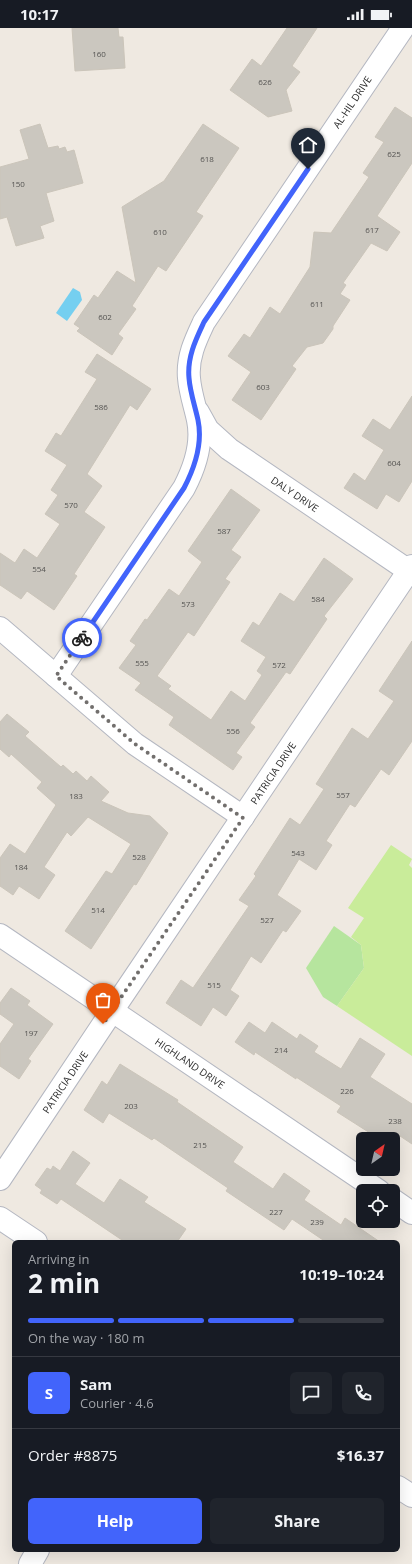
<!DOCTYPE html>
<meta charset="utf-8">
<style>
body{margin:0;font-family:"Open Sans",sans-serif;background:#20242c;color:#f1f3f6;height:100vh;display:flex;flex-direction:column;font-size:15px;white-space:nowrap}
*{box-sizing:border-box;margin:0}
p{font-size:13px;color:#9ea1a6}
.icon{flex:none;width:22px;height:22px;fill:none;stroke:currentColor;stroke-width:2;stroke-linecap:round;stroke-linejoin:round}
.map{position:relative;flex:1;overflow:hidden}
.side{position:absolute;left:12px;top:1212px;width:388px;height:312px;display:flex;flex-direction:column;background:#171b24;border-radius:6px;box-shadow:0 4px 16px #0002}
.side>*{flex:none}
.needle{width:26px;rotate:34deg}
.buttons{position:absolute;left:356px;top:1104px;display:grid;gap:8px}
.buttons a{display:grid;place-items:center;width:44px;height:44px;border-radius:6px;background:#171b24;box-shadow:0 4px 16px #0002;font-size:20px}
.pin{position:absolute;display:grid;place-items:center;width:34px;height:34px;color:#fff;margin:-41px -17px;border-radius:50% 50% 50% 0;rotate:-45deg;box-shadow:0 0 4px #0007}
.pin .icon{rotate:45deg}
.courier{position:absolute;display:grid;place-items:center;width:40px;height:40px;margin:-20px;border:3px solid #4264fb;border-radius:50%;background:#fff;color:#222;box-shadow:0 1px 5px #0007}
.overview em{font-style:normal;font-weight:700}
.overview div{display:flex;flex-direction:column-reverse}
.overview{display:flex;align-items:center;justify-content:space-between;height:68px;padding:0 16px}
h1{font-size:26px;font-weight:700;line-height:30px}
.bar{display:grid;grid-template-columns:repeat(4,1fr);gap:6px 4px;align-content:center;height:48px;padding:0 16px}
.bar i{height:5px;border-radius:3px;background:#363941}
.bar .active{background:#4264fb}
.bar p{grid-column:span 4}
.line{display:flex;align-items:center;gap:10px;padding:0 16px;border-top:1px solid #363941}
.line div{flex:1}
.round{display:grid;place-items:center;flex:none;width:42px;height:42px;border-radius:6px;background:#20242c}
.primary-button{display:flex;gap:8px;margin-top:auto;padding:8px 16px}
.primary-button a{flex:1;height:46px;border-radius:6px;background:#4264fb;color:#fff;font-size:16px;font-weight:700;line-height:46px;text-align:center}
.primary-button a+a{background:#20242c;color:#f1f3f6}
.status{display:flex;justify-content:space-between;align-items:center;height:28px;padding:0 20px;background:#171b24;direction:ltr}
.status svg{height:11px;fill:currentColor}
.map>svg:first-child{display:block}
</style>
<div class="status"><b>10:17</b><svg viewBox="0 0 49 12"><path d="M0 12V9h3v3zM5 12V6h3v6zM10 12V3h3v9zM15 12V0h3v12zM26 1h20v11H26zM47 4h2v5h-2z"/></svg></div>
<div class="map">
<svg width="412" height="1536" viewBox="0 0 412 1536">
<rect width="100%" height="100%" fill="#efe9e1"/>
<path fill="#b6e59e" d="M334 898 361 917 364 940 337 978 323 969 306 940Z"/>
<path fill="#c9ec9a" d="M391 817 412 831 409 837 412 840V1028L337 978 364 940 361 917 351 909 364 890 348 880Z"/>
<path fill="#75cff0" d="M73 260 80 264 82 272 67 293 56 285Z"/>
<g fill="#cbc7bf" stroke="#cbc5ba">
<path d="M72 0H118L119 9H123L125 40 75 43Z"/>
<path d="M287 0H317L292 38 300 44 286 62 292 83 268 89 230 62 252 31 261 38Z"/>
<path d="M395 79 412 90V135L377 188 400 204 387 223 371 215 343 255 346 257 340 266 350 272 333 298V301L323 315 307 319 292 338 296 341 261 392 232 372 251 344 228 328 244 306 250 310 270 279 280 286 310 239 314 204 331 205 369 149 363 145 384 114 375 109Z"/>
<path d="M40 96 48 120 58 118 59 121 65 119 67 124 74 122 83 155 46 165 54 193 40 198 44 210 16 218 7 189 0 191V139L29 131 20 102Z"/>
<path d="M203 96 239 120 196 184 203 188 166 243 158 238 132 278 136 281 118 306 123 310 112 327 77 303 80 300 74 296 94 267 98 270 117 243 136 255 122 179 164 153Z"/>
<path d="M97 326 151 361 137 382 130 377 87 446 102 458 84 484 105 499 74 546 77 548 54 582 27 563 21 571 0 557V525L15 535 24 521 37 530 60 496 45 486 58 467 51 462 67 437 45 423 56 405 61 408 97 351 85 344Z"/>
<path d="M412 368V453L399 474 386 466 377 481 344 460 354 445 365 453 384 422 362 408 373 391 390 402Z"/>
<path d="M231 461 260 482 231 522 241 529 225 551 230 554 194 608 188 604 157 648 171 658 168 661 211 692 231 663 245 673 262 647 257 643 266 629 241 613 253 594 259 598 280 565 294 574 324 530 353 551 324 588 327 591 290 646 286 644 250 695 255 699 236 725 242 729 233 742 169 697 174 689 135 662 141 655 119 640 136 617 130 613 145 591 147 592 169 561 179 568 202 534 188 523Z"/>
<path d="M412 613V713L389 747 381 741 355 779 350 776 326 813 332 817 316 842 299 831 277 867 301 883 286 904 283 902 261 935 251 928 230 962 239 968 226 988 213 979 201 998 166 975 181 952 193 960 249 878 239 872 256 848 254 846 290 790 300 797 324 761 316 756 352 700 368 711 394 673 379 663Z"/>
<path d="M7 686 29 704 25 708 61 739 63 737 73 746 76 743 87 753 91 748 109 764 101 773 128 785 150 788 168 805 136 857 134 856 91 921 65 903 106 843 112 846 131 816 88 789 71 808 67 804 44 839 55 847 39 871 19 858 13 867 0 858V830L10 816 25 826 56 777 37 760 42 754 11 726 9 729 0 721V694Z"/>
<path d="M11 960 30 973 27 977 53 996 28 1031 31 1033 19 1051 0 1038V1016L14 996 0 986V975Z"/>
<path d="M249 994 265 1005 272 994 297 1011 300 1006 318 1018 314 1024 341 1041 360 1010 385 1026 370 1049 412 1076V1116L400 1108 399 1111H367L370 1105 337 1084 341 1078 296 1049V1051L255 1024 254 1027 235 1014Z"/>
<path d="M120 1036 178 1072 177 1074 243 1119 233 1134 273 1161 284 1145 310 1163 304 1172 341 1197 345 1190 380 1214H326L292 1191 284 1202 226 1163 228 1160 154 1110 152 1112 109 1085 103 1095 84 1082 102 1053 107 1057Z"/>
<path d="M73 1123 90 1135 75 1156 104 1175 120 1151 148 1169 144 1174 186 1201 177 1214H125L61 1171 57 1176 40 1165 42 1162 35 1157 47 1140 51 1142 53 1138 60 1143Z"/>
</g>
<g fill="none" stroke-linecap="round" stroke-linejoin="round">
<defs>
<g id="minor">
<path d="M198 384 208 402 229 421 409 543"/>
<path d="M0 600 135 716 243 789"/>
<path d="M56 648 184 460C195 439 203 416 198 392 195 378 190 364 189 350 187 329 196 311 204 294L403 0"/>
<path d="M0 907 379 1163"/>
<path d="M0 1151 112 983 412 538"/>
<path d="M393 1172 412 1185"/>
<path d="M0 1190 36 1214"/>
<path d="M398 1459 412 1468"/>
<path d="M30 1536 38 1522"/>
</g>
</defs>
<use href="#minor" stroke="#b4b7c1" stroke-width="24"/>
<use href="#minor" stroke="#fff" stroke-width="22"/>
</g>
<g fill="none" stroke-linecap="round" stroke-linejoin="round">
<path stroke="#726f6d" stroke-width="4" stroke-dasharray="0 7.2" d="M82 610 56 648 135 716 243 790 103 996"/>
<path stroke="#4264fb" stroke-width="5" d="M82 610 184 460C195 439 203 416 198 392 195 378 190 364 189 350 187 329 196 311 204 294L308 141"/>
</g>
<g text-anchor="middle" dominant-baseline="central" stroke-width="3" stroke-linejoin="round" paint-order="stroke">
<g font-size="8" fill="#555452">
<text x="99" y="25">160</text>
<text x="265" y="53">626</text>
<text x="394" y="125">625</text>
<text x="207" y="130">618</text>
<text x="18" y="155">150</text>
<text x="372" y="201">617</text>
<text x="160" y="203">610</text>
<text x="317" y="275">611</text>
<text x="105" y="288">602</text>
<text x="263" y="358">603</text>
<text x="101" y="378">586</text>
<text x="394" y="434">604</text>
<text x="71" y="476">570</text>
<text x="224" y="502">587</text>
<text x="39" y="540">554</text>
<text x="318" y="570">584</text>
<text x="188" y="575">573</text>
<text x="142" y="634">555</text>
<text x="279" y="636">572</text>
<text x="233" y="702">556</text>
<text x="343" y="766">557</text>
<text x="76" y="767">183</text>
<text x="298" y="824">543</text>
<text x="139" y="828">528</text>
<text x="21" y="838">184</text>
<text x="98" y="881">514</text>
<text x="267" y="891">527</text>
<text x="214" y="956">515</text>
<text x="31" y="1004">197</text>
<text x="281" y="1021">214</text>
<text x="347" y="1062">226</text>
<text x="131" y="1077">203</text>
<text x="395" y="1092">238</text>
<text x="200" y="1116">215</text>
<text x="276" y="1183">227</text>
<text x="317" y="1193">239</text>
</g>
<g font-size="10" fill="#2e2e2e" stroke="#fff">
<text transform="translate(352 74) rotate(-56)">AL-HIL DRIVE</text>
<text transform="translate(295 466) rotate(34)">DALY DRIVE</text>
<text transform="translate(273 745) rotate(-56)">PATRICIA DRIVE</text>
<text transform="translate(190 1035) rotate(34)">HIGHLAND DRIVE</text>
<text transform="translate(65 1054) rotate(-56)">PATRICIA DRIVE</text>
</g>
</g>
</svg>
<div class="buttons">
<a><svg class="needle" viewBox="-14 -14 28 28"><path d="M0-13l5 13h-10z" fill="#e53935"/><path d="M0 13l5-13h-10z" fill="#9ea1a6"/></svg></a>
<a><svg class="icon" aria-label="locate" viewBox="0 0 24 24"><circle cx="12" cy="12" r="6"/><path d="M12 2v4M12 18v4M2 12h4M18 12h4"/></svg></a>
</div>
<div class="pin" style="left:103px;top:996px;background:#ea580c"><svg class="icon" aria-label="bag" viewBox="0 0 24 24"><path d="M5 8h14l-1 12H6zM9 8a3 3 0 0 1 6 0"/></svg></div>
<div class="pin" style="left:308px;top:141px;background:#1f2937"><svg class="icon" aria-label="home" viewBox="0 0 24 24"><path d="M3 11l9-7 9 7M6 9v11h12V9"/></svg></div>
<div class="courier" style="left:82px;top:610px"><svg class="icon" aria-label="bike" viewBox="0 0 24 24"><circle cx="6" cy="16" r="4"/><circle cx="18" cy="16" r="4"/><path d="M6 16l4-8h5l3 8M10 8l3 8H6M13 5h3"/></svg></div>
<section class="side">
<div class="overview"><div><h1>2 min</h1><p>Arriving in</p></div><em>10:19–10:24</em></div>
<div class="bar"><i class="active"></i><i class="active"></i><i class="active"></i><i></i><p>On the way · 180 m</p></div>
<div class="line" style="height:72px"><b class="round" style="background:#4264fb;color:#fff">S</b><div><b>Sam</b><p>Courier · 4.6</p></div><a class="round"><svg class="icon" aria-label="chat" viewBox="0 0 24 24"><path d="M4 5h16v11H9l-5 4z"/></svg></a><a class="round"><svg class="icon" aria-label="phone" viewBox="0 0 24 24"><path d="M5 4h4l2 5-3 2q2 4 5 5l2-3 5 2v4C11 20 4 13 5 4z"/></svg></a></div>
<div class="line" style="height:52px"><div>Order #8875</div><b>$16.37</b></div>
<div class="primary-button"><a>Help</a><a>Share</a></div>
</section>
</div>
